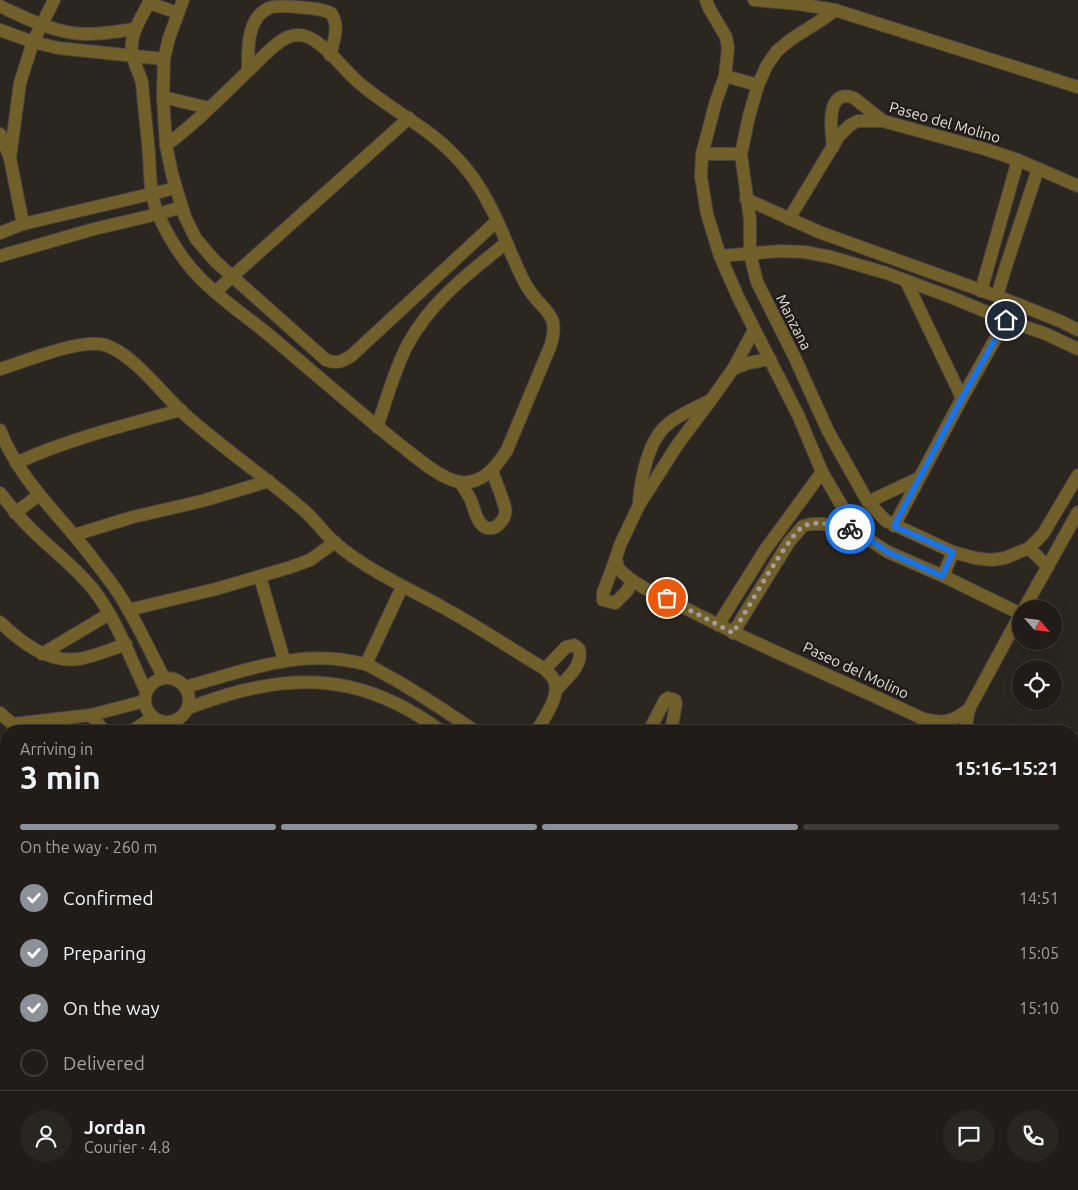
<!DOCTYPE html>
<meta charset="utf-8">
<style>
body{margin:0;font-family:Ubuntu,sans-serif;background:#292521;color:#f1f3f6;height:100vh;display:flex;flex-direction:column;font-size:19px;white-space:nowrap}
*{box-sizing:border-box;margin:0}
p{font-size:16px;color:#a2a1a2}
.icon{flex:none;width:28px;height:28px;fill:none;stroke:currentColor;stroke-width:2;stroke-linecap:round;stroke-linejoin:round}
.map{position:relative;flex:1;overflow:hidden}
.details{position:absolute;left:0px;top:725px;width:1079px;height:465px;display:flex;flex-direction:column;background:#211c18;border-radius:20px 20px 0 0;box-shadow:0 5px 20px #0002,0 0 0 1px #3e3a37}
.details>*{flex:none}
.needle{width:32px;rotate:118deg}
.tools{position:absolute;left:1012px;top:600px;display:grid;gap:10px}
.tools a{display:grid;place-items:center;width:50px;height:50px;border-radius:50%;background:#211c18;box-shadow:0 5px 20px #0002,0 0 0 1px #3e3a37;font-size:25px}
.pin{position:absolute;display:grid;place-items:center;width:42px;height:42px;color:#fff;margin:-21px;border:2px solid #fff;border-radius:50%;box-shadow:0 1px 5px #0007}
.courier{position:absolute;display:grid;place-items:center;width:50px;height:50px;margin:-25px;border:4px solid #1a73e8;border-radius:50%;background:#fff;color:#222;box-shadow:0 1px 6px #0007}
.summary em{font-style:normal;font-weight:600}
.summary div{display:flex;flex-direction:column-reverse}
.summary{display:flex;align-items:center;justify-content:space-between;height:85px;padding:0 20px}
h1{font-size:32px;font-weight:600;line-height:38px}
.bar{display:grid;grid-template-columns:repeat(4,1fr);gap:8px 5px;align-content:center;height:60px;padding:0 20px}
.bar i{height:6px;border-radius:4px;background:#3e3a37}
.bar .active{background:#8c9099}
.bar p{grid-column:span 4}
.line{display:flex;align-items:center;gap:12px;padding:0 20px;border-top:1px solid #3e3a37}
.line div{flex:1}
.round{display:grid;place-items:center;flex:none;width:52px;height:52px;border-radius:26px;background:#292521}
ol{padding:0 20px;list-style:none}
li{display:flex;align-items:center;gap:15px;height:55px}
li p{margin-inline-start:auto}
li .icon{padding:5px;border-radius:50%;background:#8c9099;color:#fff;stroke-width:4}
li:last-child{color:#a2a1a2}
li i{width:28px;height:28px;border:2px solid #3e3a37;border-radius:50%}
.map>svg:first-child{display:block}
</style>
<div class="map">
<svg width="1078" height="1190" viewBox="0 0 1078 1190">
<rect width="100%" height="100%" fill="#2c2620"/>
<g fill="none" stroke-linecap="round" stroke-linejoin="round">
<defs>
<g id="minor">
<path d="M150 0C142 18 127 36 133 57 135 66 140 74 142 83 144 107 147 131 149 155 150 175 150 195 158 214 167 235 183 261 199 277 220 299 246 316 269 335 312 371 355 409 399 444 415 456 440 479 460 482 482 485 497 466 507 450L550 347C562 311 542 313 526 285 512 260 504 232 490 206 481 188 468 169 453 154 425 125 387 108 357 81 343 69 319 35 299 35 296 35 291 36 288 37 274 43 259 61 248 71 221 97 196 123 166 145"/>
<path d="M183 0 169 38 164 59 163 97 166 145 172 174 185 217 196 239 215 261 326 360C337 364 341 362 351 356L497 221"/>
<path d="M706 0 709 8 726 37 728 48 725 76 716 101 702 154 701 177 707 214 720 256 738 297 799 417 822 472 856 530 868 539 888 552 943 576 1021 614"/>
<path d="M754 0 799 4 835 10 1078 87"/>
<path d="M149 3 178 13"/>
<path d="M0 6C27 19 58 35 89 34 104 34 120 31 135 29"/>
<path d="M835 10 826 17 790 40 777 51 767 65 758 85 749 116 741 154 750 220V254L757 282 795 358 828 431 868 502 886 521 953 552 975 558 991 560 1005 558 1029 548 1043 534 1078 475"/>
<path d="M0 30 33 42 58 48 164 59"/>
<path d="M248 71C248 51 246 18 269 8 277 5 288 6 297 7 308 8 320 8 331 13 340 26 334 40 330 55"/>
<path d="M725 76 758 85"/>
<path d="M163 97 209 108"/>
<path d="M0 134 10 158 23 224"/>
<path d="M833 147C831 131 825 87 854 98L883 121"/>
<path d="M702 154H741"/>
<path d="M10 158 20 83 33 42 54 0"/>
<path d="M746 199 819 232 997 296 1060 321 1078 330"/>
<path d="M789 219 839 136 850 125 858 121H883L985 149 1018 160 1078 186"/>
<path d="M0 233 23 224 176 188"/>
<path d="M0 256 94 229 158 214 182 207"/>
<path d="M720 256 781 251 804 252 831 257 886 273 953 298 1006 320 1046 334 1078 349"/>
<path d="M906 281 962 398"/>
<path d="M981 291 1018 160"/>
<path d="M215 292 409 118"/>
<path d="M997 296 1006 266 1038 169"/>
<path d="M754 330 733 369 711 400 678 444 639 505 620 545 616 558 618 568C634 586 661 596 683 607 761 648 842 680 921 718 943 724 951 723 969 709L1021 613"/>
<path d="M0 369C26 361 81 338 105 345 133 354 161 392 182 412 220 446 261 474 300 507 313 517 322 531 334 542 366 570 408 588 444 608 479 627 511 649 545 669 547 672 551 675 553 678 563 694 544 717 537 731"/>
<path d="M733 369 748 363 770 359"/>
<path d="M377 427C387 399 394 370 408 344 431 301 469 273 506 243"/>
<path d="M0 430C16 471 44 500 72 533 86 549 99 567 112 584 133 613 147 646 164 678"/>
<path d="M16 463C69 439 125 425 181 410"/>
<path d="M460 482C464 489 469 495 472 503 474 509 476 518 481 524 492 536 508 520 505 508 502 495 496 483 492 471"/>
<path d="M0 493C9 504 17 515 27 525 48 547 74 565 93 589 117 620 129 656 146 691"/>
<path d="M639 502C641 478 648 440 668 424 680 414 695 408 709 401"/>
<path d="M868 502 919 478"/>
<path d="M15 513 39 495"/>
<path d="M894 526 962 398 1006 320"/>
<path d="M74 535 133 517 202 501 269 481"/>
<path d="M1029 548 1048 567"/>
<path d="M616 558 603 593V600L615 603 627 591 632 581"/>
<path d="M943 576 953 552"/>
<path d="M260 577 284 660"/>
<path d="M1024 609 1078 512"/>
<path d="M128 610 216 589 291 567 310 560 335 542"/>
<path d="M0 622C21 642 47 663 78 659 94 657 111 649 126 644"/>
<path d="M718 625 765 550 822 472"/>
<path d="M733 633 789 542 803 526 812 524H823L856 530"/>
<path d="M42 654 109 614"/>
<path d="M366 664 402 587"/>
<path d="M545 669 566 647 574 645 579 649C584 665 566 679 556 690"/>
<circle cx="167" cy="700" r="22"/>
<path d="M185 687C244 671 302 647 364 664 372 666 380 672 388 676 418 692 446 712 475 731"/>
<path d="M188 708C208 701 229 693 250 689 323 672 381 687 441 731"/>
<path d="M0 713 19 730"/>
<path d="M91 715 104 731"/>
<path d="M13 724 91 715 145 701"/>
<path d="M132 731 153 717"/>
<path d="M649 731 665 700 668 698 675 700 676 703 671 731"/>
<path d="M965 731 969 709"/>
<path d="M0 754 6 759"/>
<path d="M0 798H6"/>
<path d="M0 860 6 853"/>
<path d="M1072 950 1078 943"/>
<path d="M1072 1084 1078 1078"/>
<path d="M449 1184 456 1190"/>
<path d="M763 1184 778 1190"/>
<path d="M811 1184 823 1185 831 1184"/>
<path d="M955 1184 961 1190"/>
<path d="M489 1185 533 1187 540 1184"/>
<path d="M582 1190 586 1184"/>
<path d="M642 1190 644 1184"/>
<path d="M794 1190 797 1184"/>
<path d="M862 1190 868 1184"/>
<path d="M975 1190 981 1184"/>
</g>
</defs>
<use href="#minor" stroke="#49433e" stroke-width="14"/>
<use href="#minor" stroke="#72602b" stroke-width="12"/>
</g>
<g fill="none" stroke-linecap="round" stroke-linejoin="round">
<path stroke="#a29d98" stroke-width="5" stroke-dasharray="0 9" d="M667 598 733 633C744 615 790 532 804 526 817 519 837 527 850 529"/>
<path stroke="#1a73e8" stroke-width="6" d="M850 529 856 530 888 552 942 576 953 552 894 526 962 398 1006 320"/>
</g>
<g text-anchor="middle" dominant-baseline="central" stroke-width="5" stroke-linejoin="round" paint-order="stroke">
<g font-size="15" fill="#e1ddd9" stroke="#221c17">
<text transform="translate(945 122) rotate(16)">Paseo del Molino</text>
<text transform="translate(794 322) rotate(63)">Manzana</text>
<text transform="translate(856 670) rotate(25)">Paseo del Molino</text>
</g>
</g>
</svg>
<div class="tools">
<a><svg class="needle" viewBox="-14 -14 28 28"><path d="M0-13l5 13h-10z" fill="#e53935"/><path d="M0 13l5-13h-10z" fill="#a2a1a2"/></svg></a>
<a><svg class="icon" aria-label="locate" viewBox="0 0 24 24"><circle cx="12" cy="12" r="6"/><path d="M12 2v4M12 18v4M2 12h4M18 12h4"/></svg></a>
</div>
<div class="pin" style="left:667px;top:598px;background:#ea580c"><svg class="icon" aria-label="bag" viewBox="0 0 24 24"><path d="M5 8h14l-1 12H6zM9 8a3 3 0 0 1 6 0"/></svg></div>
<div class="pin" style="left:1006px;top:320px;background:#1f2937"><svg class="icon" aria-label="home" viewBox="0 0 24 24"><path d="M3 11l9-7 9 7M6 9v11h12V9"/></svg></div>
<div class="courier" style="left:850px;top:529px"><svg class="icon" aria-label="bike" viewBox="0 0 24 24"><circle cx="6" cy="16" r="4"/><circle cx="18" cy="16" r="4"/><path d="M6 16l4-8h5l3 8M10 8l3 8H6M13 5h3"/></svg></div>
<section class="details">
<div class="summary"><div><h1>3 min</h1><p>Arriving in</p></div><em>15:16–15:21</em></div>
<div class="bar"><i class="active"></i><i class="active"></i><i class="active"></i><i></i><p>On the way · 260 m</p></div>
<ol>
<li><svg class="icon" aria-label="check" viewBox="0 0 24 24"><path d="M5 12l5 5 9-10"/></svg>Confirmed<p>14:51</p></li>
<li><svg class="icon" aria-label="check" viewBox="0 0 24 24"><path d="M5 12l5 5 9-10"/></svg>Preparing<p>15:05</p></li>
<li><svg class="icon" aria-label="check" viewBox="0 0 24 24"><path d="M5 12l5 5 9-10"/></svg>On the way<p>15:10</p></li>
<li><i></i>Delivered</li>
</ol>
<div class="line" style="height:90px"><a class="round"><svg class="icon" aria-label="person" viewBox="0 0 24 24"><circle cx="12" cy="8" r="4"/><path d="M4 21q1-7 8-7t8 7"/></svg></a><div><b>Jordan</b><p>Courier · 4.8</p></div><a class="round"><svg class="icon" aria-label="chat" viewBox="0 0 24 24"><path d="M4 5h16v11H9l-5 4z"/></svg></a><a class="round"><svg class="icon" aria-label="phone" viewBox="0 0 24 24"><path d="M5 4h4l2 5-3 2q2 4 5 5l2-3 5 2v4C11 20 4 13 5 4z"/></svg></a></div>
</section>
</div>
